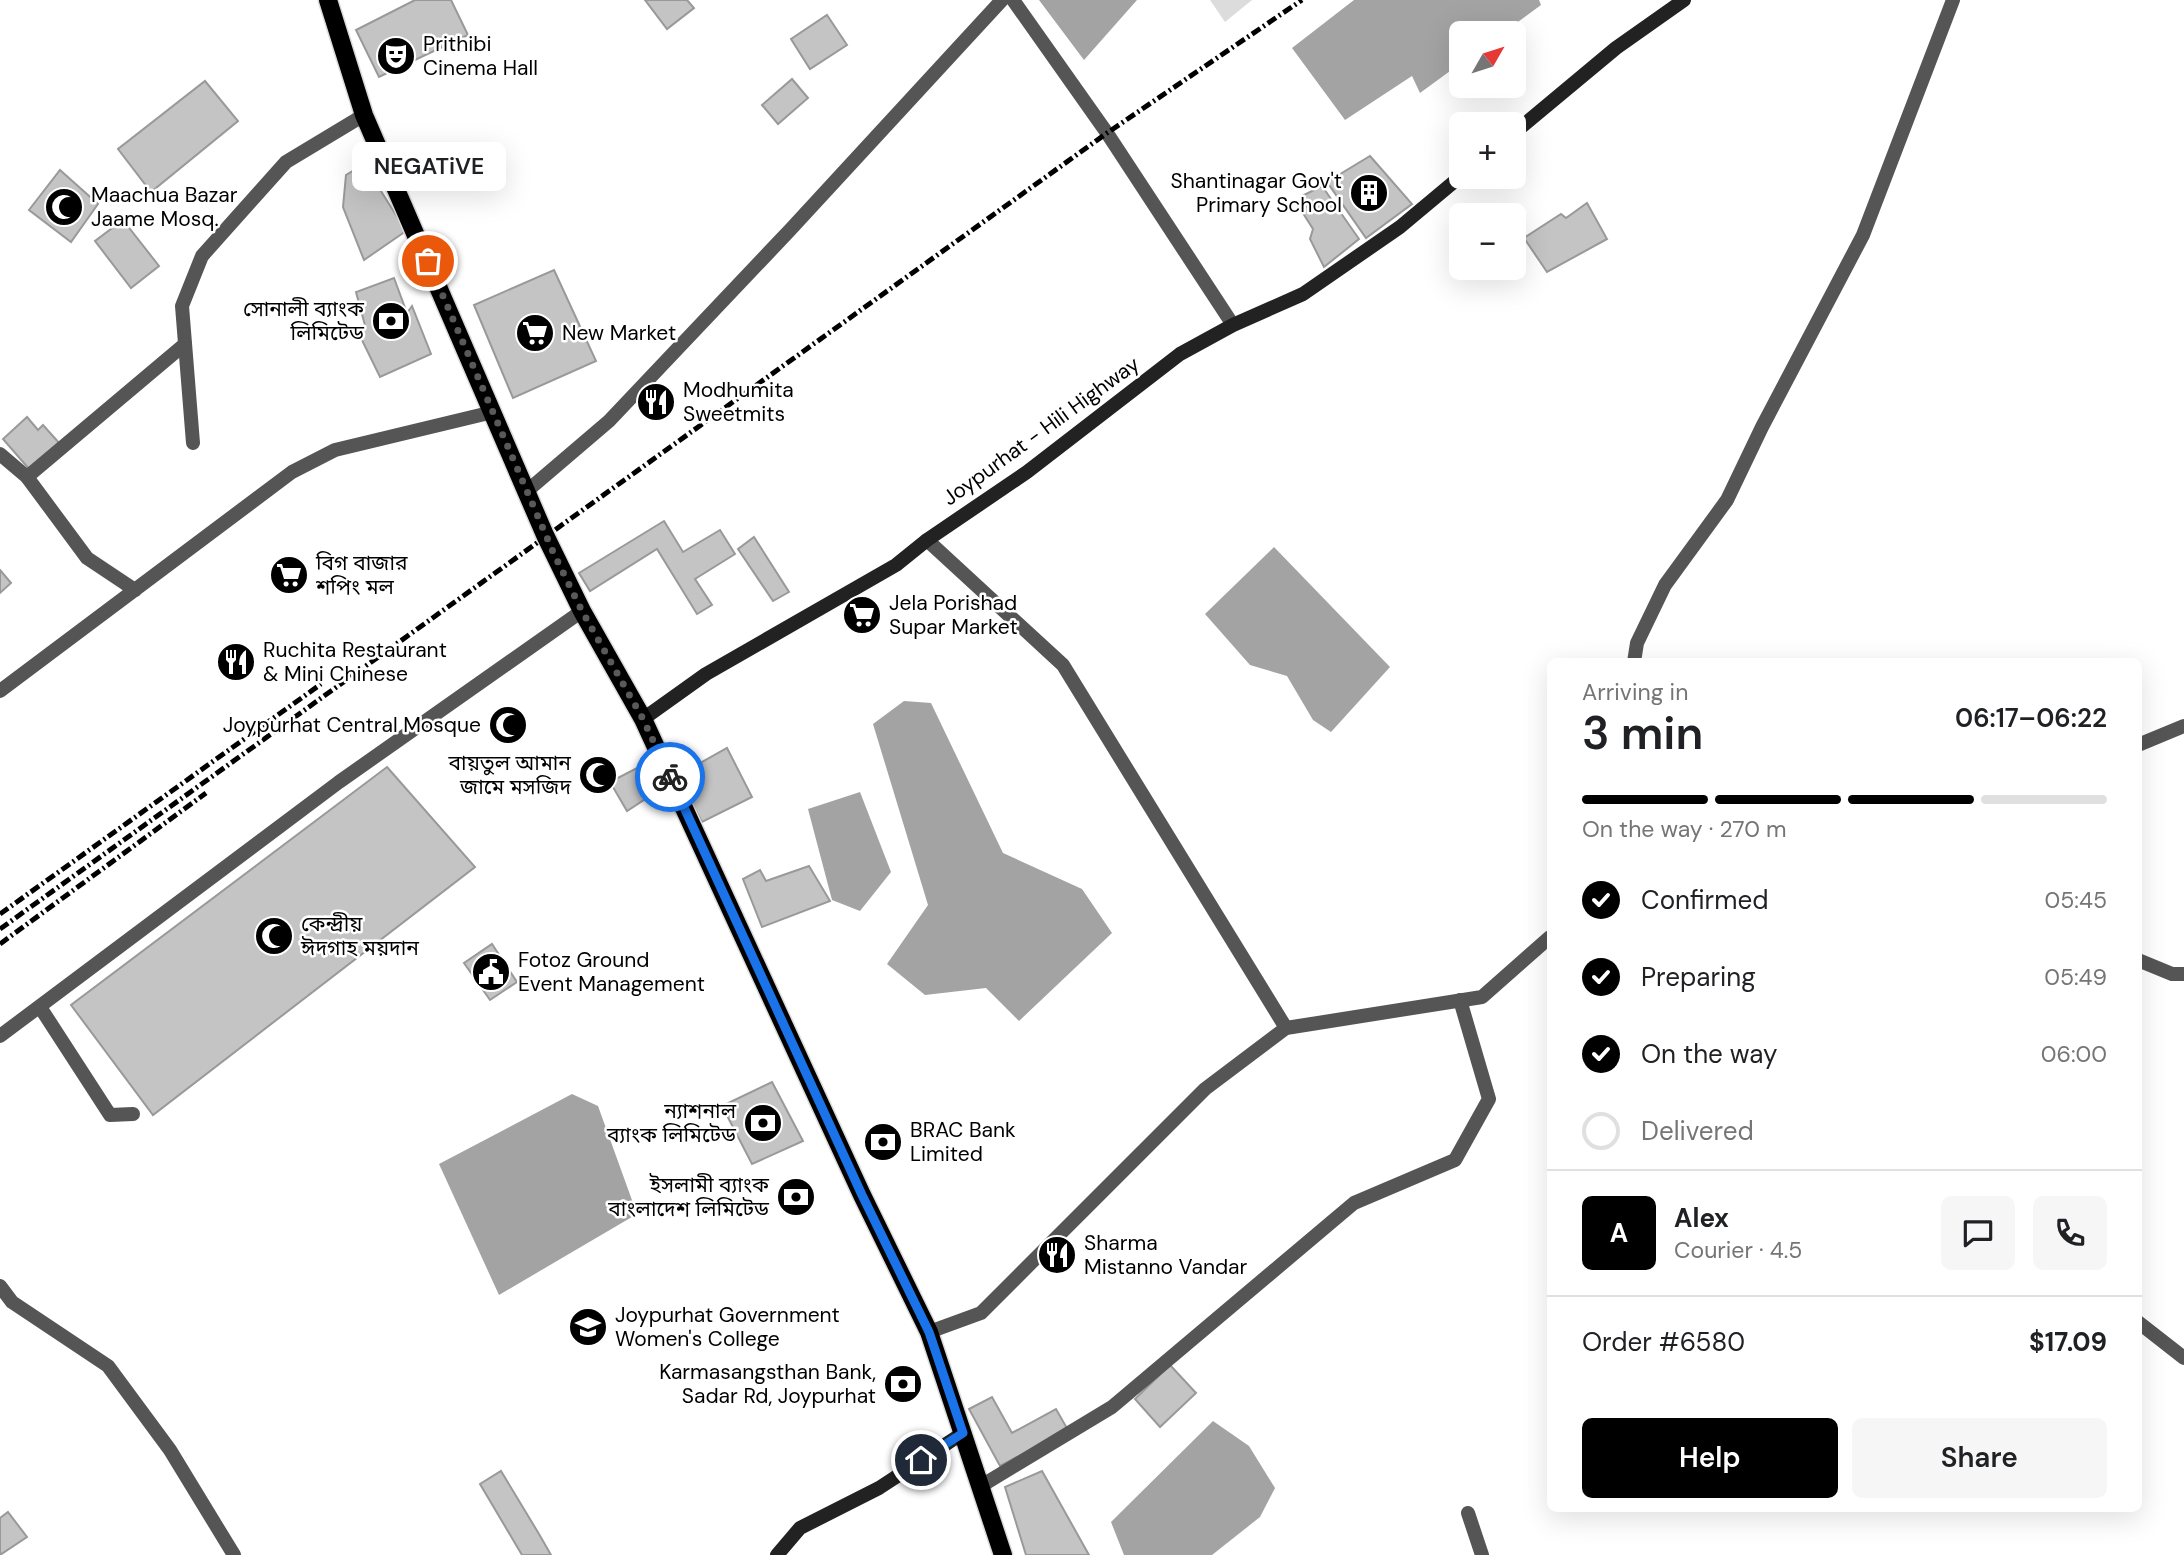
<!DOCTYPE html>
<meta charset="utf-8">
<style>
body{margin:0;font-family:"DM Sans","Noto Sans Bengali",sans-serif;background:#f6f6f6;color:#202124;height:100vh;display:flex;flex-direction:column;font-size:26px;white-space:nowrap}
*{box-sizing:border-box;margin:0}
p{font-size:23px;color:#757577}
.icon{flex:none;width:38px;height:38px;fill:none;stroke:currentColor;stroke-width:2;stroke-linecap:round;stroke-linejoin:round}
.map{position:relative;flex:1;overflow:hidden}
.side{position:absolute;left:1547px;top:658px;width:595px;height:854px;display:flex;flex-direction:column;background:#fff;border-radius:10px;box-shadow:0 7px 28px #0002}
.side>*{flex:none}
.needle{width:46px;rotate:51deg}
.buttons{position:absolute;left:1449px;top:21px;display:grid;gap:14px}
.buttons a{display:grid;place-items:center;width:77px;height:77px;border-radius:10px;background:#fff;box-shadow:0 7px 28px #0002;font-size:35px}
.pin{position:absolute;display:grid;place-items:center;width:60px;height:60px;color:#fff;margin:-30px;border:4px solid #fff;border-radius:50%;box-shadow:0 2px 7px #0007}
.courier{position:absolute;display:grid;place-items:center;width:70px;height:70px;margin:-35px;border:5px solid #1a73e8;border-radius:50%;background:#fff;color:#222;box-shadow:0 2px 9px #0007}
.bubble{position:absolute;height:49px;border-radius:10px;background:#fff;box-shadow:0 7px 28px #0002;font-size:23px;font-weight:600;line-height:49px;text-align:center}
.head em{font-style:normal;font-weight:600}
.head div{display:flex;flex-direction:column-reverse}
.head{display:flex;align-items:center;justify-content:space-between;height:119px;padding:0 35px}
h1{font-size:46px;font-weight:600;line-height:52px}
.bar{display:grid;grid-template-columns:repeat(4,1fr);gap:10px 7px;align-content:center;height:84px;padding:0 35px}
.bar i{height:9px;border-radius:5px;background:#e0e0e0}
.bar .current{background:#000}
.bar p{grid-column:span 4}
.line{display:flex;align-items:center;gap:18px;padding:0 35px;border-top:2px solid #e0e0e0}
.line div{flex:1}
.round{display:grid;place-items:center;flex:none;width:74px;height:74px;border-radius:10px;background:#f6f6f6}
ol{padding:0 35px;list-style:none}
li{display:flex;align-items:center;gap:21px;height:77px}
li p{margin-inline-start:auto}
li .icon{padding:7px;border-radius:50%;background:#000;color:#fff;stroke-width:4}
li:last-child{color:#757577}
li i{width:38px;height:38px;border:4px solid #e0e0e0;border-radius:50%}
.primary-button{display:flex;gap:14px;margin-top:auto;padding:14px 35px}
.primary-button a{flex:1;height:80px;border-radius:10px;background:#000;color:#fff;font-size:28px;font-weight:600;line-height:80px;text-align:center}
.primary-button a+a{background:#f6f6f6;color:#202124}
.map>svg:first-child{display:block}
</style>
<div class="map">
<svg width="2184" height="1555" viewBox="0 0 2184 1555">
<rect width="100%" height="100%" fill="#fff"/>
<path fill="#dcdcdc" d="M1210 0H1252L1225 22Z"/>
<g fill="#a3a3a3">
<path d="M1039 0H1137L1084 60Z"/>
<path d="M1354 0H1539L1541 5 1503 33H1461V63L1420 93 1412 76 1345 120 1292 48Z"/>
<path d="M1274 547 1390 667 1331 732 1313 720 1287 676 1250 665 1205 614Z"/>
<path d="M904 701 931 703 1003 853 1082 889 1112 933 1019 1021 986 988 925 995 887 964 928 905 873 724Z"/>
<path d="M860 792 891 872 860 911 832 900 808 809Z"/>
<path d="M572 1094 598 1106 637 1214 499 1295 439 1164Z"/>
<path d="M1213 1421 1249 1446 1275 1488 1260 1517 1212 1555H1124L1111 1522Z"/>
</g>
<g fill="#c4c4c4" stroke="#999" stroke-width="2">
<path d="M415 0H451L468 35 379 77 356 30Z"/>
<path d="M645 0H687L694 8 667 29Z"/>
<path d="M827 15 847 45 810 69 791 39Z"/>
<path d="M792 79 808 98 778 124 762 105Z"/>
<path d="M205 81 238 121 151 192 118 149Z"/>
<path d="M1370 156 1412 204 1366 238 1327 182Z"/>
<path d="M364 164 406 231 364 260 343 207 346 175Z"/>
<path d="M60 170 98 204 71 242 29 210Z"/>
<path d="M1322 186 1359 239 1324 267 1310 239 1313 229 1301 210 1308 206 1302 196Z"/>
<path d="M1587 203 1607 239 1547 272 1524 238 1561 214 1566 218Z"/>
<path d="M123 220 159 266 131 288 95 241Z"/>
<path d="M554 270 596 361 513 398 474 305Z"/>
<path d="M394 278 407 313 412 306 431 354 380 377 359 334 366 329 356 292Z"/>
<path d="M27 417 38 430 43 425 60 444 30 470 3 439Z"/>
<path d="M664 521 683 552 720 530 735 554 695 579 712 605 697 614 657 549 590 591 579 573Z"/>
<path d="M754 537 789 592 773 601 738 549Z"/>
<path d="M0 570 11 583 0 593Z"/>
<path d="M727 748 752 797 702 822 677 776Z"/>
<path d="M387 767 475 867 153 1115 71 1005Z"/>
<path d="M637 768 653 794 627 811 610 782Z"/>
<path d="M809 866 830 901 762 927 743 879 760 870 766 881Z"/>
<path d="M492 944 517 982 490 1000 464 963Z"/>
<path d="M772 1082 803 1141 752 1164 722 1106Z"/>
<path d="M1170 1365 1196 1393 1160 1427 1135 1399Z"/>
<path d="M992 1397 1012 1433 1056 1409 1068 1430 1000 1466 969 1409Z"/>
<path d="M501 1471 539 1534 551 1555H522L480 1484Z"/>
<path d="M1042 1471 1089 1555H1026L1005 1487Z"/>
<path d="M8 1512 27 1537 0 1555V1518Z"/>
</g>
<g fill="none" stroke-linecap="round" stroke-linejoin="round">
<defs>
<path id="primary" d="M328 0 364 115 545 535 582 611 643 719 862 1195 929 1332 1003 1555"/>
</defs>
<use href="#primary" stroke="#dbdbdb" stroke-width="21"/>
<g stroke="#555" stroke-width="14">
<path d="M1013 0 1107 133 1233 325"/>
<path d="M193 443 182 306 202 256 286 162 364 115"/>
<path d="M0 454 27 477 87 558 135 590"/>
<path d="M27 477 185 344"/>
<path d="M527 491 609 421 790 230 1002 0"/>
<path d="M927 540 1063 665 1286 1028"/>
<path d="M1634 662 1637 643 1665 585 1727 500 1762 427 1863 235 1953 0"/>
<path d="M0 691 292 472 335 450 493 412"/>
<path d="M2138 745 2184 726"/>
<path d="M2138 960 2172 974H2184"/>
<path d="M40 1007 110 1115 133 1114"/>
<path d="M0 1036 339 782 582 611"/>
<path d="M0 1286 12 1302 108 1366 170 1450 234 1555"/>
<path d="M2138 1322 2184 1358"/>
<path d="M929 1332 981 1313 1205 1089 1286 1028 1482 997 1550 937"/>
<path d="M981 1486 1112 1407 1354 1203 1455 1160 1489 1099 1460 1000"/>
<path d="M1468 1513 1482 1555"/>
</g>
<g stroke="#222" stroke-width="14">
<path d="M1514 133 1616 48 1684 0"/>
<path d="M643 719 706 674 896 565 927 540 1027 472 1180 354 1233 325 1303 294 1400 227 1461 176"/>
<path d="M777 1555 800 1528 879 1488 963 1433"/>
</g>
<use href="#primary" stroke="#000" stroke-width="18"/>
<g stroke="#000" stroke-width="5" stroke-dasharray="10 3.5 2 3.5" stroke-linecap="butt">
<path d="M0 914 321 684"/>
<path d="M0 929 1107 133 1302 0"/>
<path d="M0 944 206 793"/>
</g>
</g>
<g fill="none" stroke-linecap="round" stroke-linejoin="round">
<path stroke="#595959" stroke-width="7" stroke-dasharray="0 12.6" d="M428 261 554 554 582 611 643 719 670 777"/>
<path stroke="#1a73e8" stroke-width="9" d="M670 777 862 1195 929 1332 963 1433 921 1460"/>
</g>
<defs>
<symbol id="theatre-disc" viewBox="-11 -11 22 22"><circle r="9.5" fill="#000" stroke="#fff"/><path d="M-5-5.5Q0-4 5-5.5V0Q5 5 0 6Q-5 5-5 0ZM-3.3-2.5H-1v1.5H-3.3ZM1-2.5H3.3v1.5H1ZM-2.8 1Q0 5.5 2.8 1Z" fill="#fff"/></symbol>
<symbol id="building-disc" viewBox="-11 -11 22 22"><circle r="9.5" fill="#000" stroke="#fff"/><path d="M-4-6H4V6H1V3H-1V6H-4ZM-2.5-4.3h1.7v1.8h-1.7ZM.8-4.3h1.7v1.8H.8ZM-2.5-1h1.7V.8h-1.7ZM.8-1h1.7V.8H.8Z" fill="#fff"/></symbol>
<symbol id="mosque-disc" viewBox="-11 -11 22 22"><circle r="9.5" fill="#000" stroke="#fff"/><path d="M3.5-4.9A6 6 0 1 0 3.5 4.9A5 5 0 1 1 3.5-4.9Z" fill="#fff"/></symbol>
<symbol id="bank-disc" viewBox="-11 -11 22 22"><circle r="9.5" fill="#000" stroke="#fff"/><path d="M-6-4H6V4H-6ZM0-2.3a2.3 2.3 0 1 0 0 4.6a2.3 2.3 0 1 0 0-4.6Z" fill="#fff"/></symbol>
<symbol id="supermarket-disc" viewBox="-11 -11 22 22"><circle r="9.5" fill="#000" stroke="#fff"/><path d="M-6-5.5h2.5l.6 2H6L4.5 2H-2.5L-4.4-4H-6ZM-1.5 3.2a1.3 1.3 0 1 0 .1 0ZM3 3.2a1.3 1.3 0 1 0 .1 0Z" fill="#fff"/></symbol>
<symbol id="restaurant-disc" viewBox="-11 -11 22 22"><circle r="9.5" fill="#000" stroke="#fff"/><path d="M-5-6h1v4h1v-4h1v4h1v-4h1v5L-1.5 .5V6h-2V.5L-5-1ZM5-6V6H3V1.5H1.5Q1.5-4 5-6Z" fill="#fff"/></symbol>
<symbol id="civic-disc" viewBox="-11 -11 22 22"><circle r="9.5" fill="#000" stroke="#fff"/><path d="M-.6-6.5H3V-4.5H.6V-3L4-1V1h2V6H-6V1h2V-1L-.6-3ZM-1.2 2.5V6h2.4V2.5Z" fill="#fff"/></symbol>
<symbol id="university-disc" viewBox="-11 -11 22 22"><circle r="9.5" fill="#000" stroke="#fff"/><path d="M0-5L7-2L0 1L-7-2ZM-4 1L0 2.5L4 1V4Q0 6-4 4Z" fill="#fff"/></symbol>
</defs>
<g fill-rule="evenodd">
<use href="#theatre-disc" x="374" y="34" width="44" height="44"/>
<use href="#building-disc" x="1347" y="171" width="44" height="44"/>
<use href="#mosque-disc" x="42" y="185" width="44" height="44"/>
<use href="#bank-disc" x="369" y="299" width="44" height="44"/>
<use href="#supermarket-disc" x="513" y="311" width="44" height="44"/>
<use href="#restaurant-disc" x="634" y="380" width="44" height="44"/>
<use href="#supermarket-disc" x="267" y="553" width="44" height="44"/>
<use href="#supermarket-disc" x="840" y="593" width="44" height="44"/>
<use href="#restaurant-disc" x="214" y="640" width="44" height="44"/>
<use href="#mosque-disc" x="486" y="703" width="44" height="44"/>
<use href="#mosque-disc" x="576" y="753" width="44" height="44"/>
<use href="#mosque-disc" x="252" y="914" width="44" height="44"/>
<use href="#civic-disc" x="469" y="950" width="44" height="44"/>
<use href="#bank-disc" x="741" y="1101" width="44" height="44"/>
<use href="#bank-disc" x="861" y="1120" width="44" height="44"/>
<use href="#bank-disc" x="774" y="1175" width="44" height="44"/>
<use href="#restaurant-disc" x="1035" y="1233" width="44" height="44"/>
<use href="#university-disc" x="566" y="1305" width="44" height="44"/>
<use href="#bank-disc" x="881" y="1362" width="44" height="44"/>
</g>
<g text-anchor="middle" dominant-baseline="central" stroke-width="5" stroke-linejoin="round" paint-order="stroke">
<g font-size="21" fill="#000" stroke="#fff" text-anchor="start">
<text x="423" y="44">Prithibi<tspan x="423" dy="24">Cinema Hall</tspan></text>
<text x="1342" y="181" text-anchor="end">Shantinagar Gov't<tspan x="1342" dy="24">Primary School</tspan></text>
<text x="91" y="195">Maachua Bazar<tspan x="91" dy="24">Jaame Mosq.</tspan></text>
<text x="364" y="309" text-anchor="end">সোনালী ব্যাংক<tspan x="364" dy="24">লিমিটেড</tspan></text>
<text x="562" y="333">New Market</text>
<text x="683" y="390">Modhumita<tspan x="683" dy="24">Sweetmits</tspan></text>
<text x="316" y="563">বিগ বাজার<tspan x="316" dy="24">শপিং মল</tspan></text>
<text x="889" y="603">Jela Porishad<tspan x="889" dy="24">Supar Market</tspan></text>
<text x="263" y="650">Ruchita Restaurant<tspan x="263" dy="24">&amp; Mini Chinese</tspan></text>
<text x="481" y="725" text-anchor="end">Joypurhat Central Mosque</text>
<text x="571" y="763" text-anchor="end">বায়তুল আমান<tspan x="571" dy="24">জামে মসজিদ</tspan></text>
<text x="301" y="924">কেন্দ্রীয়<tspan x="301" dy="24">ঈদগাহ ময়দান</tspan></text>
<text x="518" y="960">Fotoz Ground<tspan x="518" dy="24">Event Management</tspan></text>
<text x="736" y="1111" text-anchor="end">ন্যাশনাল<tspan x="736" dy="24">ব্যাংক লিমিটেড</tspan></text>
<text x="910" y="1130">BRAC Bank<tspan x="910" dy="24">Limited</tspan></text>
<text x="769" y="1185" text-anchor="end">ইসলামী ব্যাংক<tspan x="769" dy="24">বাংলাদেশ লিমিটেড</tspan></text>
<text x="1084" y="1243">Sharma<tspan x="1084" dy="24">Mistanno Vandar</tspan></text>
<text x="615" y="1315">Joypurhat Government<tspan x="615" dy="24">Women's College</tspan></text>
<text x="876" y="1372" text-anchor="end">Karmasangsthan Bank,<tspan x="876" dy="24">Sadar Rd, Joypurhat</tspan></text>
</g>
<g font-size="21" fill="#000" stroke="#fff">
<text transform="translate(1041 431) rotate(-36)">Joypurhat - Hili Highway</text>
</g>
</g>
</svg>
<div class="buttons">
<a><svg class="needle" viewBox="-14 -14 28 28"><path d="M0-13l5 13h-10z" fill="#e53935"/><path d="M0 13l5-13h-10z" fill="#757577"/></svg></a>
<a>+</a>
<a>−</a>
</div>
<div class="pin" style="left:428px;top:261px;background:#ea580c"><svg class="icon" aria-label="bag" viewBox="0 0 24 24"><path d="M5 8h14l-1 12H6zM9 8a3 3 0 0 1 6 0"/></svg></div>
<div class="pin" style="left:921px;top:1460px;background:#1f2937"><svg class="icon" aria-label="home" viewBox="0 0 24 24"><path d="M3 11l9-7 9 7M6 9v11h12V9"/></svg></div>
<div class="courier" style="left:670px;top:777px"><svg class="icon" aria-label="bike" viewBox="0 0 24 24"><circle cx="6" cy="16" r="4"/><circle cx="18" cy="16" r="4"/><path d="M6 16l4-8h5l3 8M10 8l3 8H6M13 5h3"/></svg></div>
<div class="bubble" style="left:352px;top:142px;width:154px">NEGATiVE</div>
<section class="side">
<div class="head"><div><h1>3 min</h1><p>Arriving in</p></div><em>06:17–06:22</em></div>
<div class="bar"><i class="current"></i><i class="current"></i><i class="current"></i><i></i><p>On the way · 270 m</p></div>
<ol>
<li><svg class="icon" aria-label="check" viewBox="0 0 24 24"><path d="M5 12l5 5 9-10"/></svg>Confirmed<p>05:45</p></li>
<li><svg class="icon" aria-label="check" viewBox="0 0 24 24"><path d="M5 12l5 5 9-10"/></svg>Preparing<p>05:49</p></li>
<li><svg class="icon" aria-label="check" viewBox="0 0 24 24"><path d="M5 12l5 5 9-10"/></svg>On the way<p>06:00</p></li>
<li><i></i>Delivered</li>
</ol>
<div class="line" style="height:126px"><b class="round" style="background:#000;color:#fff">A</b><div><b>Alex</b><p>Courier · 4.5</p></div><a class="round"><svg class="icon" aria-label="chat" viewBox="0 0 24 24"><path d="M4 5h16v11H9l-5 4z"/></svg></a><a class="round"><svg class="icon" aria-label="phone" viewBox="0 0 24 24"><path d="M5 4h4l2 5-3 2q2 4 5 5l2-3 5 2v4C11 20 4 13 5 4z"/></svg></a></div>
<div class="line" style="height:91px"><div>Order #6580</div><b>$17.09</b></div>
<div class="primary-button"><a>Help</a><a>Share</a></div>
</section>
</div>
